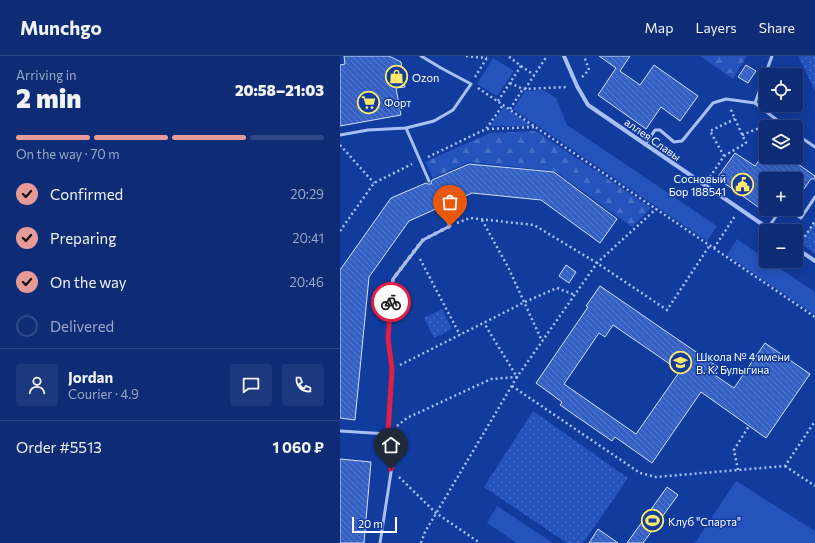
<!DOCTYPE html>
<meta charset="utf-8">
<style>
body{margin:0;font-family:Commissioner,sans-serif;background:#1c387e;color:#f1f3f6;height:100vh;display:flex;flex-direction:column;font-size:15px;white-space:nowrap}
*{box-sizing:border-box;margin:0}
p{font-size:13px;color:#9ba7c5}
.icon{flex:none;width:22px;height:22px;fill:none;stroke:currentColor;stroke-width:2;stroke-linecap:round;stroke-linejoin:round}
.map{position:relative;flex:1;overflow:hidden}
.details{display:flex;flex-direction:column;background:#0e2c76;width:340px}
.details>*{flex:none}
.controls{position:absolute;left:419px;top:12px;display:grid;gap:8px}
.controls a{display:grid;place-items:center;width:44px;height:44px;border-radius:4px;background:#0e2c76;box-shadow:0 2px 10px #0003,0 0 0 1px #2e4888;font-size:20px}
.scale{position:absolute;left:12px;bottom:10px;width:45px;box-sizing:border-box;padding-left:4px;border:2px solid #fff;border-top:0;font-size:11px;line-height:14px;white-space:nowrap;color:#fff;-webkit-text-stroke:3px #123b9e;paint-order:stroke}
.pin{position:absolute;display:grid;place-items:center;width:34px;height:34px;color:#fff;margin:-41px -17px;border-radius:50% 50% 50% 0;rotate:-45deg;box-shadow:0 0 4px #0007}
.pin .icon{rotate:45deg}
.courier{position:absolute;display:grid;place-items:center;width:40px;height:40px;margin:-20px;border:3px solid #e11d48;border-radius:50%;background:#fff;color:#222;box-shadow:0 1px 5px #0007}
.head em{font-style:normal;font-weight:800}
.head div{display:flex;flex-direction:column-reverse}
.head{display:flex;align-items:center;justify-content:space-between;height:68px;padding:0 16px}
h1{font-size:26px;font-weight:800;line-height:30px}
.bar{display:grid;grid-template-columns:repeat(4,1fr);gap:6px 4px;align-content:center;height:48px;padding:0 16px}
.bar i{height:5px;border-radius:3px;background:#2e4888}
.bar .selected{background:#e69b98}
.bar p{grid-column:span 4}
.line{display:flex;align-items:center;gap:10px;padding:0 16px;border-top:1px solid #2e4888}
.line div{flex:1}
.round{display:grid;place-items:center;flex:none;width:42px;height:42px;border-radius:4px;background:#1c387e}
ol{padding:0 16px;list-style:none}
li{display:flex;align-items:center;gap:12px;height:44px}
li p{margin-inline-start:auto}
li .icon{padding:4px;border-radius:50%;background:#e69b98;color:#111;stroke-width:4}
li:last-child{color:#9ba7c5}
li i{width:22px;height:22px;border:2px solid #2e4888;border-radius:50%}
header{display:flex;align-items:center;gap:24px;box-sizing:border-box;height:56px;padding:0 20px;background:#0e2c76;border-bottom:1px solid #2e4888}
header strong{font-size:19px}
nav{display:flex;gap:22px;margin-inline-start:auto;font-size:14px}
main{display:flex;flex:1;min-height:0}
.map>svg:first-child{display:block}
</style>
<header>
<strong>Munchgo</strong>
<nav><a>Map</a><a>Layers</a><a>Share</a></nav>
</header>
<main>
<section class="details">
<div class="head"><div><h1>2 min</h1><p>Arriving in</p></div><em>20:58–21:03</em></div>
<div class="bar"><i class="selected"></i><i class="selected"></i><i class="selected"></i><i></i><p>On the way · 70 m</p></div>
<ol>
<li><svg class="icon" aria-label="check" viewBox="0 0 24 24"><path d="M5 12l5 5 9-10"/></svg>Confirmed<p>20:29</p></li>
<li><svg class="icon" aria-label="check" viewBox="0 0 24 24"><path d="M5 12l5 5 9-10"/></svg>Preparing<p>20:41</p></li>
<li><svg class="icon" aria-label="check" viewBox="0 0 24 24"><path d="M5 12l5 5 9-10"/></svg>On the way<p>20:46</p></li>
<li><i></i>Delivered</li>
</ol>
<div class="line" style="height:72px"><a class="round"><svg class="icon" aria-label="person" viewBox="0 0 24 24"><circle cx="12" cy="8" r="4"/><path d="M4 21q1-7 8-7t8 7"/></svg></a><div><b>Jordan</b><p>Courier · 4.9</p></div><a class="round"><svg class="icon" aria-label="chat" viewBox="0 0 24 24"><path d="M4 5h16v11H9l-5 4z"/></svg></a><a class="round"><svg class="icon" aria-label="phone" viewBox="0 0 24 24"><path d="M5 4h4l2 5-3 2q2 4 5 5l2-3 5 2v4C11 20 4 13 5 4z"/></svg></a></div>
<div class="line" style="height:52px"><div>Order #5513</div><b>1 060 ₽</b></div>
</section>
<div class="map">
<svg width="475" height="487" viewBox="0 0 475 487">
<defs>
<pattern id="forest-firs" width="22" height="20" patternUnits="userSpaceOnUse"><rect width="22" height="20" fill="#2553bc"/><path d="M5 1l3.5 6h-7zM16 11l3.5 6h-7z" fill="#466dc6"/></pattern>
<pattern id="park-dots" width="8" height="8" patternUnits="userSpaceOnUse"><rect width="8" height="8" fill="#2553bc"/><path d="M2 2h.1M6 6h.1" fill="none" stroke="#466dc6" stroke-width="1.8" stroke-linecap="round"/></pattern>
<pattern id="building-back-hatch" width="6" height="6" patternUnits="userSpaceOnUse"><rect width="6" height="6" fill="#3661c4"/><path d="M-1 5l2 2M0 0l6 6M5-1l2 2" fill="none" stroke="#5479cd"/></pattern>
</defs>
<rect width="100%" height="100%" fill="#123b9e"/>
<g fill="#2553bc">
<path d="M153 2 174 15 157 40 137 28Z"/>
<path d="M203 34 216 42 227 69 377 170 367 185 173 53 185 35Z"/>
<path d="M164 51 192 70H150Z"/>
<path d="M397 183 426 203V205H429L475 236V259L387 199Z"/>
<path d="M396 425 475 475V487H355Z"/>
<path d="M157 450 213 487H177L147 467Z"/>
</g>
<g fill="url(#forest-firs)">
<path d="M360 0H407L393 23Z"/>
<path d="M196 75 311 152 292 171 215 115 129 106 93 122 85 106 150 77Z"/>
</g>
<g fill="url(#park-dots)">
<path d="M458 0H475V35Z"/>
<path d="M475 165V198L460 187Z"/>
<path d="M102 253 112 273 94 282 84 262Z"/>
<path d="M193 355 288 422 243 487H227L144 431Z"/>
</g>
<g fill="url(#building-back-hatch)" stroke="#d1dffe" fill-rule="evenodd">
<path d="M4 0H49L61 6 65 31 56 32 61 59 0 70V9L5 8Z"/>
<path d="M259 0H290L280 15 300 29 314 9 358 40 340 65 321 51 306 73 258 39 276 12Z"/>
<path d="M406 9 416 15 408 27 398 21Z"/>
<path d="M395 97 415 110 421 101H448L475 120V123H471L456 144V123H426V146L421 153 377 122Z"/>
<path d="M129 108 214 116 277 163 260 187 201 144 132 137 104 150 100 148 98 150V152L69 165 29 221 15 364 0 362V214L51 142 86 127 88 128H91L92 124Z"/>
<path d="M226 209 236 216 229 227 219 220Z"/>
<path d="M260 230 378 311 373 318 394 332 425 287 470 318 426 382 361 336 312 407 275 381 272 385 220 349 222 346 196 327 248 251 246 250ZM273 269 340 315 296 378 224 328 259 277 265 281Z"/>
<path d="M0 403 31 406 24 487H0Z"/>
<path d="M327 431 338 439 303 487H287Z"/>
<path d="M258 473 278 487H249Z"/>
</g>
<g fill="none" stroke-linecap="round" stroke-linejoin="round">
<g stroke="#a8c0f4" stroke-width="2.5" stroke-dasharray="2 3" stroke-linecap="butt">
<path d="M126 0 147 2"/>
<path d="M181 10 194 19"/>
<path d="M135 21 148 0"/>
<path d="M242 21 249 14 244 0"/>
<path d="M170 27 183 33 228 31"/>
<path d="M138 32 163 49 475 261"/>
<path d="M185 33 207 0"/>
<path d="M158 45 181 10 168 0"/>
<path d="M170 53 183 33"/>
<path d="M147 73 196 71"/>
<path d="M402 79 429 68"/>
<path d="M0 89 34 127"/>
<path d="M384 100 406 87 390 52"/>
<path d="M88 101 146 73 163 49"/>
<path d="M370 121 384 100 370 75 395 63"/>
<path d="M142 164 168 211 202 285"/>
<path d="M117 167 130 162 194 169 257 207 327 254 370 189"/>
<path d="M0 175 34 127 72 108"/>
<path d="M462 185 475 165"/>
<path d="M374 192 395 160"/>
<path d="M80 203 120 279"/>
<path d="M60 309 185 246 217 232 235 239"/>
<path d="M172 330 300 417 316 421 445 410 475 365"/>
<path d="M57 370 67 362 151 323 177 321 257 207 316 153"/>
<path d="M445 410 475 430"/>
<path d="M398 414 394 394 409 370"/>
<path d="M59 421 96 457 140 487"/>
<path d="M81 487 85 476 177 321 144 267"/>
</g>
<g stroke="#a8c0f4" stroke-width="3">
<path d="M415 47 432 0"/>
<path d="M66 72 89 125"/>
<path d="M456 78 475 91"/>
<path d="M0 79 28 74 66 72 94 65 113 54 131 28 101 12 81 0"/>
<path d="M305 89 315 74H320L334 86 342 85 373 47 386 43 415 47 446 71"/>
<path d="M448 153 461 162 475 141"/>
<path d="M428 172 441 153"/>
<path d="M0 375 48 378 54 397 40 487"/>
<path d="M48 378 52 313 48 282 53 223 83 184 110 170 101 151"/>
</g>
<g stroke="#a8c0f4" stroke-width="4">
<path d="M224 0 237 30 248 49 432 175"/>
<path d="M456 192 475 205"/>
</g>
</g>
<g fill="none" stroke-linecap="round" stroke-linejoin="round">
<path stroke="#acbadd" stroke-width="4" stroke-dasharray="0 7.2" d="M51 246 53 223 75 194 83 184 110 170"/>
<path stroke="#e11d48" stroke-width="5" d="M51 413 54 397 48 378 52 313 48 282 51 246"/>
</g>
<defs>
<symbol id="shop-ring" viewBox="-11 -11 22 22"><circle r="9.5" fill="#123b9e" stroke="#ffe96b" stroke-width="1.5"/><path d="M-5-2.5h2.3a2.7 3.5 0 0 1 5.4 0H5L5.5 6h-11ZM-1.5-2.5h3a1.5 2.3 0 0 0-3 0Z" fill="#ffe96b"/></symbol>
<symbol id="supermarket-ring" viewBox="-11 -11 22 22"><circle r="9.5" fill="#123b9e" stroke="#ffe96b" stroke-width="1.5"/><path d="M-6-5.5h2.5l.6 2H6L4.5 2H-2.5L-4.4-4H-6ZM-1.5 3.2a1.3 1.3 0 1 0 .1 0ZM3 3.2a1.3 1.3 0 1 0 .1 0Z" fill="#ffe96b"/></symbol>
<symbol id="civic-ring" viewBox="-11 -11 22 22"><circle r="9.5" fill="#123b9e" stroke="#ffe96b" stroke-width="1.5"/><path d="M-.6-6.5H3V-4.5H.6V-3L4-1V1h2V6H-6V1h2V-1L-.6-3ZM-1.2 2.5V6h2.4V2.5Z" fill="#ffe96b"/></symbol>
<symbol id="school-ring" viewBox="-11 -11 22 22"><circle r="9.5" fill="#123b9e" stroke="#ffe96b" stroke-width="1.5"/><path d="M0-5L7-2L0 1L-7-2ZM-4 1L0 2.5L4 1V4Q0 6-4 4Z" fill="#ffe96b"/></symbol>
<symbol id="stadium-ring" viewBox="-11 -11 22 22"><circle r="9.5" fill="#123b9e" stroke="#ffe96b" stroke-width="1.5"/><path d="M0-5a6.5 5 0 1 0 0 10a6.5 5 0 1 0 0-10ZM-3.5-1.8h7v3.6h-7Z" fill="#ffe96b"/></symbol>
</defs>
<g fill-rule="evenodd">
<use href="#shop-ring" x="44" y="8" width="25" height="25"/>
<use href="#supermarket-ring" x="16" y="34" width="25" height="25"/>
<use href="#civic-ring" x="390" y="116" width="25" height="25"/>
<use href="#school-ring" x="328" y="294" width="25" height="25"/>
<use href="#stadium-ring" x="300" y="452" width="25" height="25"/>
</g>
<g text-anchor="middle" dominant-baseline="central" stroke-width="3" stroke-linejoin="round" paint-order="stroke">
<g font-size="11" fill="#fff" stroke="#123b9e" text-anchor="start">
<text x="72" y="21">Ozon</text>
<text x="44" y="46">Форт</text>
<text x="386" y="122" text-anchor="end">Сосновый<tspan x="386" dy="13">Бор 188541</tspan></text>
<text x="356" y="300">Школа № 4 имени<tspan x="356" dy="13">В. К. Булыгина</tspan></text>
<text x="328" y="465">Клуб "Спарта"</text>
</g>
<g font-size="11" fill="#fff" stroke="#123b9e">
<text transform="translate(313 83) rotate(35)">аллея Славы</text>
</g>
</g>
</svg>
<div class="controls">
<a><svg class="icon" aria-label="locate" viewBox="0 0 24 24"><circle cx="12" cy="12" r="6"/><path d="M12 2v4M12 18v4M2 12h4M18 12h4"/></svg></a>
<a><svg class="icon" aria-label="layers" viewBox="0 0 24 24"><path d="M12 4l9 5-9 5-9-5zM3 14l9 5 9-5"/></svg></a>
<a>+</a>
<a>−</a>
</div>
<div class="scale">20 m</div>
<div class="pin" style="left:110px;top:170px;background:#ea580c"><svg class="icon" aria-label="bag" viewBox="0 0 24 24"><path d="M5 8h14l-1 12H6zM9 8a3 3 0 0 1 6 0"/></svg></div>
<div class="pin" style="left:51px;top:413px;background:#1f2937"><svg class="icon" aria-label="home" viewBox="0 0 24 24"><path d="M3 11l9-7 9 7M6 9v11h12V9"/></svg></div>
<div class="courier" style="left:51px;top:246px"><svg class="icon" aria-label="bike" viewBox="0 0 24 24"><circle cx="6" cy="16" r="4"/><circle cx="18" cy="16" r="4"/><path d="M6 16l4-8h5l3 8M10 8l3 8H6M13 5h3"/></svg></div>
</div>
</main>
